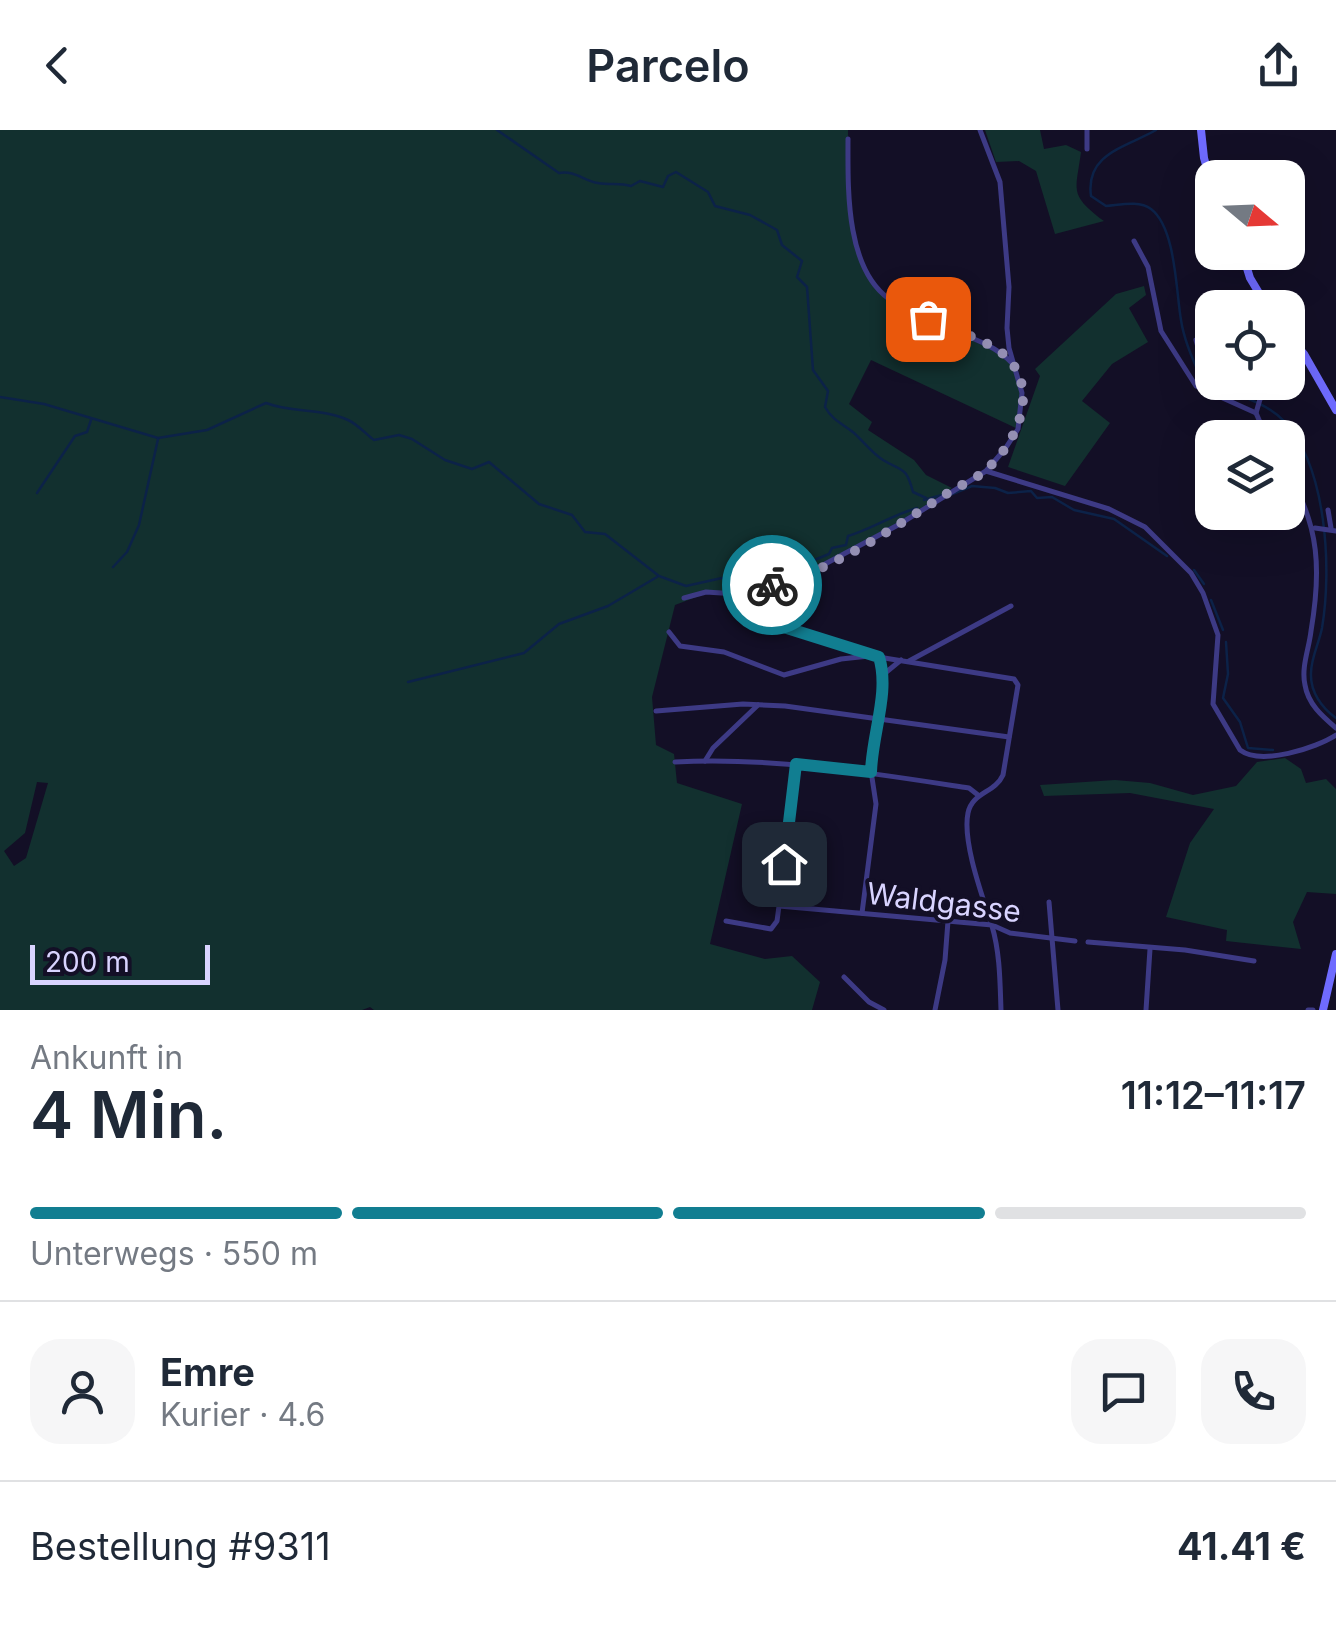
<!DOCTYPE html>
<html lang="de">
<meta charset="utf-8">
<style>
body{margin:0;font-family:Inter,sans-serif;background:#f6f6f7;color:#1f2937;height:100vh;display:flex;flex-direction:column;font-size:38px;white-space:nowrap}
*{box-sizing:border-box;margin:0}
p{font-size:32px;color:#747a83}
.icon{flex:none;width:55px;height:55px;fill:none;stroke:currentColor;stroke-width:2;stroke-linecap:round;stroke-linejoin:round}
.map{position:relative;height:880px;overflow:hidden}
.details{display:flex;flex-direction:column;background:#fff;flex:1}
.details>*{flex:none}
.needle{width:65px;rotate:109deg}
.buttons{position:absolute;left:1195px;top:30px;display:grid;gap:20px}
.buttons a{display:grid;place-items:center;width:110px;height:110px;border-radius:20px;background:#fff;box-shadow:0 10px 40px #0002;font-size:50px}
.scale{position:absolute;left:30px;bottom:25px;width:180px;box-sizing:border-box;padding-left:10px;border:5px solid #d9d4ff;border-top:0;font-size:28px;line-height:35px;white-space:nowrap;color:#d9d4ff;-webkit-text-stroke:8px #130f26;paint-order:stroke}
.pin{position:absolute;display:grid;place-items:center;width:85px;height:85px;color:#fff;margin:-42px;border-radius:20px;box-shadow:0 5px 15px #0006}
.courier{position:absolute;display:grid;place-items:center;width:100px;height:100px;margin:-50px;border:8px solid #117e91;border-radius:50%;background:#fff;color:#222;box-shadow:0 2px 12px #0007}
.head em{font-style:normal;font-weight:600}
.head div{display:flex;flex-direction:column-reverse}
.head{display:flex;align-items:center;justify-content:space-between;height:170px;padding:0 30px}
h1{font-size:65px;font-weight:600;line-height:75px}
.bar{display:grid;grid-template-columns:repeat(4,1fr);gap:15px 10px;align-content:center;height:120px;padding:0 30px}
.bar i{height:12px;border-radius:8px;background:#e0e1e3}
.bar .current{background:#117e91}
.bar p{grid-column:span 4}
.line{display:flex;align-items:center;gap:25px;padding:0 30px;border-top:2px solid #e0e1e3}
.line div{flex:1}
.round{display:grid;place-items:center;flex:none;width:105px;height:105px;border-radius:30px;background:#f6f6f7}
header{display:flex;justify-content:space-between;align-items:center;height:130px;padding:0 30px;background:#fff;font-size:45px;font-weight:600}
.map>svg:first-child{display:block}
</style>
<header><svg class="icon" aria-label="back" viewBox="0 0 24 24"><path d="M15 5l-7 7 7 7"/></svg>Parcelo<svg class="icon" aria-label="share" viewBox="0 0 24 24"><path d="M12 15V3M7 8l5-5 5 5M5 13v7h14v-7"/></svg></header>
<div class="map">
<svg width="1336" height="880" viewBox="0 0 1336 880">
<rect width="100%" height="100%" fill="#130f26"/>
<g fill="#12302f" fill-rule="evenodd">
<path d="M0 0H848C848 57 844 128 890 170L1005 226 1020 249 1022 263 1018 299 871 230 849 274 872 292 868 300 914 330 926 345 952 358 880 405 784 452 738 462 707 463 675 475 652 567 656 615 674 624 677 653 742 674 710 814 765 829 792 826 820 852 812 880H374L370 877 362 880H0ZM37 652 48 653 26 728 14 736 4 721 25 703Z"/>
<path d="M985 0H1040L1044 19 1066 15 1081 22C1076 61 1068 64 1104 91L1055 104 1036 41 1019 31 996 32Z"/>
<path d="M1144 156 1146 165 1129 178 1148 212 1112 234 1082 271 1110 293 1065 356 1008 337 1040 246 1035 239 1116 164Z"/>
<path d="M1285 628 1301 639 1306 653 1326 649 1336 659V764L1307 762 1293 792 1301 819 1226 811 1227 800 1166 787 1190 713 1214 679 1130 663 1044 666 1040 655 1115 650 1150 653 1193 665 1236 656 1257 632Z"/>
</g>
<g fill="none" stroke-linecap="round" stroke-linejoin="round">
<g stroke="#0c2248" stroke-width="2.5">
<path d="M497 0 559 43C575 40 584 51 598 53 610 55 620 53 631 56L640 51 663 57 668 46 676 42 708 62 715 76 750 85 777 100 782 115 802 131 797 147 807 157 813 240 828 261 825 277C833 291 842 293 854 303 864 312 872 323 883 330 903 342 906 336 913 362L926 368"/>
<path d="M1156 0C1127 17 1085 23 1091 66L1106 76C1120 75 1139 70 1151 79 1176 98 1176 162 1181 190 1184 210 1193 231 1202 249 1227 263 1264 270 1284 291 1327 337 1332 439 1322 498 1319 513 1311 528 1311 543 1310 562 1322 578 1336 588"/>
<path d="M0 267 44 274 158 308 207 300 266 273C292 283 322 278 348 290 357 294 366 304 374 310L399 305 412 309 445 330 472 339 489 332 539 374 572 385 585 402 605 404 659 446 686 456 722 448 747 454 761 452 829 424 832 418 846 415 848 406C872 399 892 385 917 378"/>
<path d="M37 363 75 306 87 302 91 290"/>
<path d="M950 365 972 356 995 358 1008 363 1031 361 1037 368 1052 367 1074 380 1114 389 1167 426"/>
<path d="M924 370 942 365"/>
<path d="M113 437 127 422 139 395 158 309"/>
<path d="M1194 440 1204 454"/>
<path d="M1211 470 1223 500"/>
<path d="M1226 512 1228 544 1223 568 1240 592 1248 618 1273 620"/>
<path d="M408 552 524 523 559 494 608 476 657 447"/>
</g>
<g stroke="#3d3a85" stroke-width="5">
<path d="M1087 0V19"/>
<path d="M848 9C848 57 845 137 889 169 904 181 926 190 944 197 968 207 994 214 1012 233"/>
<path d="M1134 111 1148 137 1161 201 1196 256 1256 283 1267 308"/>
<path d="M1196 210 1203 235 1212 247"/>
<path d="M1223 252 1261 268"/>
<path d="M1256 283 1265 252"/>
<path d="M986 341 1109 379 1145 397 1191 443 1203 463 1218 505 1213 574 1240 620C1261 636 1316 618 1336 605"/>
<path d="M1288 344C1320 396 1321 442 1311 501 1309 519 1301 537 1305 555 1308 574 1322 586 1336 598"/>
<path d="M1328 380 1331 398"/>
<path d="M1315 398 1336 401"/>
<path d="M737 464 736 475 742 484 872 526 1014 549 1018 555 1003 645C995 663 972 662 968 683 962 712 983 768 992 796 1000 823 1000 852 1001 880"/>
<path d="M684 468 706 462 737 464 783 453 825 434 898 395 986 341 1005 319 1018 299 1022 263 1009 218 1007 198 1009 157 1000 52 980 0"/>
<path d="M669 502 680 516 724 522 784 545 841 529 869 526"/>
<path d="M909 531 1011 476"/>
<path d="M884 544 901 530"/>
<path d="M656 581 743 574 785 576 1009 607"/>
<path d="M705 631 713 618 758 575"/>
<path d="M675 632C775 627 871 643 969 658L978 665"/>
<path d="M1049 772 1058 880"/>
<path d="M780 775 796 634"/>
<path d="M862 783 876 674 871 641 872 613 884 544 879 527"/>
<path d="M726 791 771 799 777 791 779 776 992 795 1010 803 1075 811"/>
<path d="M1088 812 1185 820 1254 831"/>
<path d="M844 847 869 872 884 880"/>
<path d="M935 880 945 830 948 791"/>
<path d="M1146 880 1150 819"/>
<path d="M1308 880H1313"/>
</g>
<g stroke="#6f6bff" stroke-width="8">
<path d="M1201 0 1204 28 1212 56"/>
<path d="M1242 122 1250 148 1268 178"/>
<path d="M1288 205 1304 224 1336 280"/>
<path d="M1323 880 1336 824"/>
</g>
</g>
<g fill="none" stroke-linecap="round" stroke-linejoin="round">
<path stroke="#948fb3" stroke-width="10" stroke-dasharray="0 18" d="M772 455C835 440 894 397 948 363 960 355 977 349 987 339 1014 315 1036 270 1014 236 1000 212 952 201 928 189"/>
<path stroke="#117e91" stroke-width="12" d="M772 455 737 464 736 475 742 484 879 527C890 562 872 604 871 642L796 634 784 734"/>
</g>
<g text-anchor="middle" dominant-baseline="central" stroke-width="8" stroke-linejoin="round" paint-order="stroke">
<g font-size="30" fill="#d9d4ff" stroke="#130f26">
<text transform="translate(944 772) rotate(7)">Waldgasse</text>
</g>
</g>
</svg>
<div class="buttons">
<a><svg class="needle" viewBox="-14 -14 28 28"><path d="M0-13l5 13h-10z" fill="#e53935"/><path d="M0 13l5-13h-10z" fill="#747a83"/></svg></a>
<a><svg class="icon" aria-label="locate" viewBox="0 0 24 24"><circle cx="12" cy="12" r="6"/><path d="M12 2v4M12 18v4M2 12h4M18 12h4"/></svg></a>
<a><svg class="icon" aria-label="layers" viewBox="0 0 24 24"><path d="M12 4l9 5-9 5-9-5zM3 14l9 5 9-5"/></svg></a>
</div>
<div class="scale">200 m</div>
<div class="pin" style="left:928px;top:189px;background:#ea580c"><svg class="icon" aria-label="bag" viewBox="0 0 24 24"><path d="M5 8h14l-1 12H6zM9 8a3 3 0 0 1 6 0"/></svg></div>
<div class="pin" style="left:784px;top:734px;background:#1f2937"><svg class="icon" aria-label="home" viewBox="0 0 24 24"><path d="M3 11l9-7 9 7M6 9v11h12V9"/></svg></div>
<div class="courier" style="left:772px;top:455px"><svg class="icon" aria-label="bike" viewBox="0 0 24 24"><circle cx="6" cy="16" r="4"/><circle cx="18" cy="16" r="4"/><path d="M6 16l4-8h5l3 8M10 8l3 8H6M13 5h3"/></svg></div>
</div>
<section class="details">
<div class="head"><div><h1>4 Min.</h1><p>Ankunft in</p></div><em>11:12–11:17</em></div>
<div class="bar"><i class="current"></i><i class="current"></i><i class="current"></i><i></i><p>Unterwegs · 550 m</p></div>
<div class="line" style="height:180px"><a class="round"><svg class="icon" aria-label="person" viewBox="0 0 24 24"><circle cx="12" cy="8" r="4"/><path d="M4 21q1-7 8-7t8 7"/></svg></a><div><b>Emre</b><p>Kurier · 4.6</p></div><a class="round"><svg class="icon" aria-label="chat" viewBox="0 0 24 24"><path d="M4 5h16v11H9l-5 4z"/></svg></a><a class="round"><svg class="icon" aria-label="phone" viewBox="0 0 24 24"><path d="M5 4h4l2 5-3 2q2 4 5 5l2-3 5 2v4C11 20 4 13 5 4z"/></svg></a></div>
<div class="line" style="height:130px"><div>Bestellung #9311</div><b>41.41 €</b></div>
</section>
